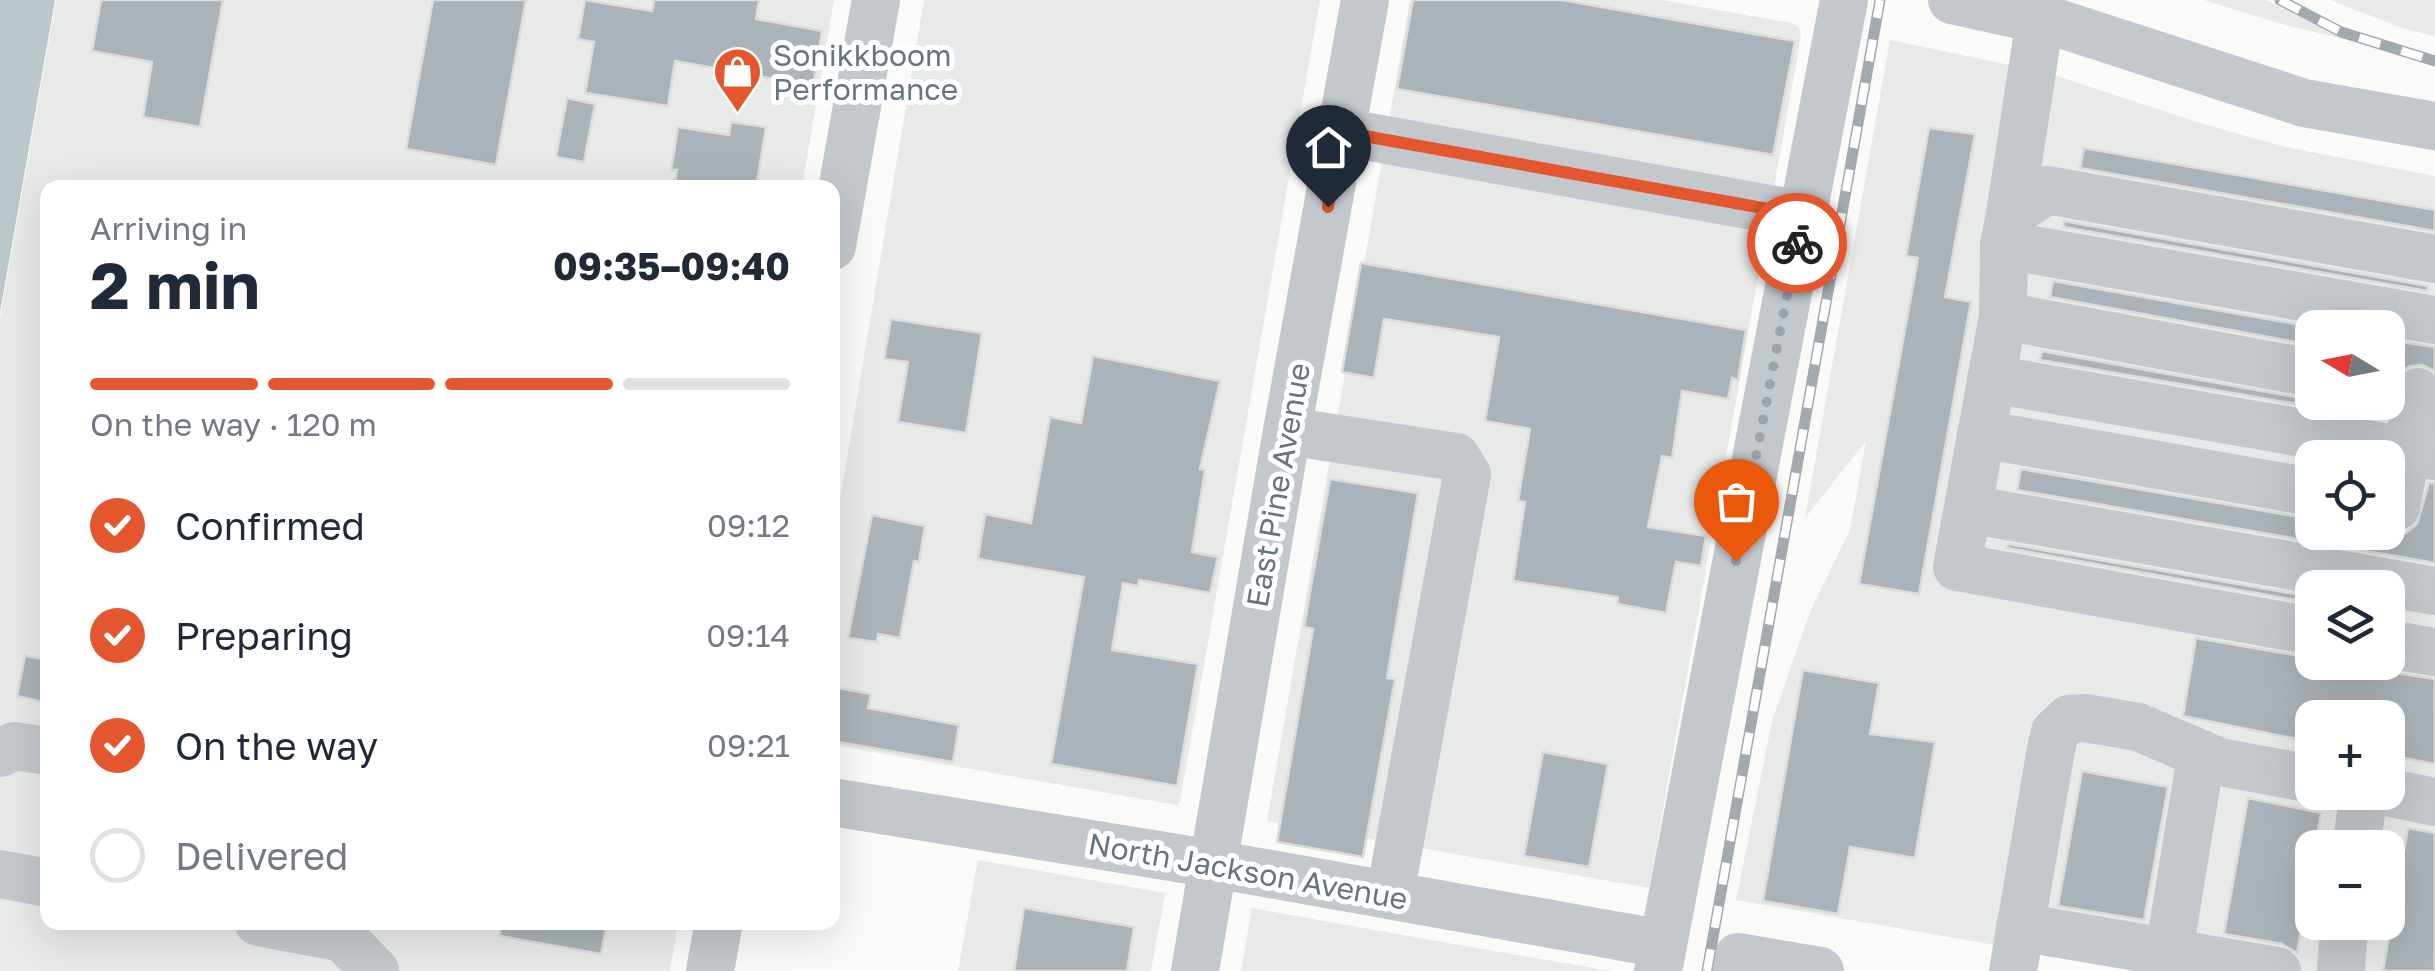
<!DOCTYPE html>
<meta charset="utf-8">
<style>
body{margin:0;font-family:"Golos Text",sans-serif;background:#f2f2f3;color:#1f2937;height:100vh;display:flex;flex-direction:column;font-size:38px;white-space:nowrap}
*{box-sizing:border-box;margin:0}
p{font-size:32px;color:#747a83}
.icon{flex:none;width:55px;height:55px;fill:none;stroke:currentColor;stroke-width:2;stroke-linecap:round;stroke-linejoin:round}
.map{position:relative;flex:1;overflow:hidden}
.details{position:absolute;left:40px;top:180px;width:800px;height:750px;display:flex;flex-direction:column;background:#fff;border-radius:20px;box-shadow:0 10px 40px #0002}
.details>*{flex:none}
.needle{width:65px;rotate:280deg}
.buttons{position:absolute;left:2295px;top:310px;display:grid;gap:20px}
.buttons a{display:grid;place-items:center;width:110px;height:110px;border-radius:20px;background:#fff;box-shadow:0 10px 40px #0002;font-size:50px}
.pin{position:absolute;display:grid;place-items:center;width:85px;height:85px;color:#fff;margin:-102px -42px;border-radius:50% 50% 50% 0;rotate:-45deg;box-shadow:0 0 10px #0007}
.pin .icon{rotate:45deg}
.courier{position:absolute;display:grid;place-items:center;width:100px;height:100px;margin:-50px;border:8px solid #e4572e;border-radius:50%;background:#fff;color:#222;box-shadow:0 2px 12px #0007}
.head em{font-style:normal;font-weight:700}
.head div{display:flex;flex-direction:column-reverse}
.head{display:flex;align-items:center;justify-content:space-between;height:170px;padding:0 50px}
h1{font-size:65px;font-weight:700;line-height:75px}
.bar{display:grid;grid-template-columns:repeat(4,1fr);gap:15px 10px;align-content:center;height:120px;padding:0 50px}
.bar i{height:12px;border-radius:8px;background:#e0e1e3}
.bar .on{background:#e4572e}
.bar p{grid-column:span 4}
ol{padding:0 50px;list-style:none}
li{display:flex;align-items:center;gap:30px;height:110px}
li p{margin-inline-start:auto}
li .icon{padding:10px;border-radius:50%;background:#e4572e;color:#fff;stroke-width:4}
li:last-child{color:#747a83}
li i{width:55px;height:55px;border:5px solid #e0e1e3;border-radius:50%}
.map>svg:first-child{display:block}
</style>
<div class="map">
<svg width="2435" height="971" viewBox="0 0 2435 971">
<rect width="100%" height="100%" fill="#fafaf8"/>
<g fill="#e8e9e9" fill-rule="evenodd">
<path d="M56 0H834L802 187 48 188V922L678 923 670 971H0V318Z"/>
<path d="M924 0H1320L1180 802 1177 805 833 745V541Z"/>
<path d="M1410 0H1662L1791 23 1799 27 1801 36 1649 888 1267 821Z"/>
<path d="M2204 0H2266L2345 39 2281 24Z"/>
<path d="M2330 0H2435V36L2405 29Z"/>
<path d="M1890 40 2048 73 2203 124 2286 147 2435 176V971H2144L1736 900 1772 721 1810 612 1850 530 1866 441 1805 518ZM2312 328H2388V402H2312ZM2312 458H2388V532H2312ZM2312 588H2388V662H2312ZM2312 718H2388V792H2312ZM2312 848H2388V922H2312Z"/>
<path d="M978 860 1165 893 1151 971H958Z"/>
<path d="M1252 908 1442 942 1611 971H1241Z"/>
</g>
<path fill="#bbc7cb" d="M0 0H55L0 312Z"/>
<g fill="#aab3b9" stroke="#dcdcda" stroke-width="2.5">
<path d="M101 0H223L200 127 143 117 152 62 92 51Z"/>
<path d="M433 0H526L496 165 406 149Z"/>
<path d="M585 0 652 11 654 0H759L756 19 822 31 813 86 675 61 668 106 585 93 594 42 578 39Z"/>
<path d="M1413 0H1562L1795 41 1773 155 1397 89Z"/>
<path d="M567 98 595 104 584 162 556 157Z"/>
<path d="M731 122 766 127 757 183 749 182 748 188H674L677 170H671L678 127 729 135Z"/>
<path d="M1929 128 1975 134 1945 297 1971 302 1919 594 1859 584 1918 258 1906 256Z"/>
<path d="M2084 148 2435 210V231L2080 168Z"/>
<path d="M2064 221 2428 286 2427 291 2063 227Z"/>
<path d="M1361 263 1746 330 1738 380 1732 378 1728 399 1682 391 1672 458 1662 456 1648 527 1706 536 1701 566 1676 562 1666 613 1617 604 1618 597 1513 581 1525 502 1518 501 1530 429 1485 421 1499 337 1384 319 1374 378 1342 372Z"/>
<path d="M2053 281 2318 328H2312V345L2050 297Z"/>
<path d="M891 319 982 333 966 433 898 422 908 362 884 359Z"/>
<path d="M2388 340 2435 347V371L2422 365 2410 366 2398 373 2391 387 2385 419 2040 360 2042 351 2312 400V402H2388Z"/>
<path d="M1093 356 1220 381 1200 469 1205 470 1192 552 1218 557 1210 593 1139 580 1138 586 1123 583 1112 650 1198 664 1177 786 1051 764 1084 577 978 559 985 514 1031 523 1050 417 1081 423Z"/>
<path d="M2021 469 2312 519V532L2406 533 2417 524 2429 483H2435V563L2017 490Z"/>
<path d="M1330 479 1418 493 1387 678 1395 679 1363 857 1277 842 1313 629 1304 627Z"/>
<path d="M872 515 925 526 919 562 914 561 900 638 878 634 877 642 848 638Z"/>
<path d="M2008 544 2312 597V603L2007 548Z"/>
<path d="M2196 638 2312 658V662H2368L2383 671 2435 679V764L2388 755V718H2312V742L2183 716Z"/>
<path d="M25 656 48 660V703L17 696Z"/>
<path d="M1803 670 1879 683 1870 734 1935 742 1915 858 1850 847 1838 914 1763 901Z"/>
<path d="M839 688 871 694 868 708 959 725 953 762 832 741Z"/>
<path d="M1543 752 1608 764 1589 867 1524 856Z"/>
<path d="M2082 771 2168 787 2144 920 2058 906Z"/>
<path d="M2248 798 2321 813 2297 953 2282 944 2224 934Z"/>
<path d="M2408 828 2435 833V971H2383Z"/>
<path d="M1024 908 1134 927 1127 971H1014Z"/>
<path d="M501 922H607L601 954 500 936Z"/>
</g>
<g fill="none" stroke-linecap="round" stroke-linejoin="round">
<g stroke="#c3c8cc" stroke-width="48">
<path d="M1952 0 2061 24 2304 103 2435 126"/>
<path d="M1342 132 1803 215"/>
<path d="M2010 215 2040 19"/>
<path d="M2004 245 2435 320"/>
<path d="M832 246 876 0"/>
<path d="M2003 316 2312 373"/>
<path d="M1991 379 2435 456"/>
<path d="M1287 431 1456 457 1467 475 1390 895"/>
<path d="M1981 434 2312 492"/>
<path d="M2396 507 2418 392"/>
<path d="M1968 509 2435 591"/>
<path d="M2312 631 1957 567 2003 316 2004 245 2010 215 2047 190 2435 259"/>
<path d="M2388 644 2435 652"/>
<path d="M0 753 14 746 48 751"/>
<path d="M2386 792 2435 802"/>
<path d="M832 802 1214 864 1663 944"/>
<path d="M2356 848 2364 792"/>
<path d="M0 874 48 883"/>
<path d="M258 922 343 938 375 971"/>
<path d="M2020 927 2277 971"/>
<path d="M710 971 719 922"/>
<path d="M1195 971 1287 431 1365 0"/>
<path d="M1658 971 1844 0"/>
<path d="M1736 971 1738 957 1820 971"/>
<path d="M2013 971 2051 749 2055 732 2069 719 2085 718 2138 727 2220 762 2312 779"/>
<path d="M2166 971 2201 756"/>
<path d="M2341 971 2344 922"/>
</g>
<defs>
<g id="rail">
<path d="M2280 0 2341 32 2435 61"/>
<path d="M1707 971 1880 0"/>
</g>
</defs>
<use href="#rail" stroke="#a2aab0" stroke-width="11"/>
<use href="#rail" stroke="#fff" stroke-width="8" stroke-dasharray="22" stroke-linecap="butt"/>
</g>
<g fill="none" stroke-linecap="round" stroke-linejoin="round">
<path stroke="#99a4ac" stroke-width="10" stroke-dasharray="0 18" d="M1736 561 1797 243"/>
<path stroke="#e4572e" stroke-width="12" d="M1328 207 1342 132 1802 215 1797 243"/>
</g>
<defs>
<symbol id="shop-pin" viewBox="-11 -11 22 30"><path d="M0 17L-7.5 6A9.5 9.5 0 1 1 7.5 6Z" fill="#e4572e" stroke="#fff"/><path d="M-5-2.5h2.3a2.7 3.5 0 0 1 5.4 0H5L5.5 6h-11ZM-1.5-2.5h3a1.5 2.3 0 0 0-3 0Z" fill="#fff"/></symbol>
</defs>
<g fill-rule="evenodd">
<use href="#shop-pin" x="710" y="44" width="55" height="75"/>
</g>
<g text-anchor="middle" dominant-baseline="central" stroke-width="10" stroke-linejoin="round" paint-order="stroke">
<g font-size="30" fill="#657683" stroke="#fff" text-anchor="start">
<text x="773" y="55">Sonikkboom<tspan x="773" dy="34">Performance</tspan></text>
</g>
<g font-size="30" fill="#657683" stroke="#fff">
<text transform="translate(1278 485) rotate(-80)">East Pine Avenue</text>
<text transform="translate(1248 871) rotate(10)">North Jackson Avenue</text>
</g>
</g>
</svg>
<div class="buttons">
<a><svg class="needle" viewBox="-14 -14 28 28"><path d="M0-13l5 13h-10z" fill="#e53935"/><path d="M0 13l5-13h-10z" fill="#747a83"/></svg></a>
<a><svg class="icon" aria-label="locate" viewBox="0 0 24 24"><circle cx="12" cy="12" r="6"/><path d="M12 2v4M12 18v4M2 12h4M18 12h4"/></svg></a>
<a><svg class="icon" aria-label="layers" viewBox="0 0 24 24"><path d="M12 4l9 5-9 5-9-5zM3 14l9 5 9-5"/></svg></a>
<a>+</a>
<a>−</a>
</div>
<div class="pin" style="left:1736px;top:561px;background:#ea580c"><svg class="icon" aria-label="bag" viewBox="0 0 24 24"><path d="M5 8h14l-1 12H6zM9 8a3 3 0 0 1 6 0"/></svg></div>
<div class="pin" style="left:1328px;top:207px;background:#1f2937"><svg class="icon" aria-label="home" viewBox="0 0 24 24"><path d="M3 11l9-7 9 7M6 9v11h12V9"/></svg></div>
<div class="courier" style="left:1797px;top:243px"><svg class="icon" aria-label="bike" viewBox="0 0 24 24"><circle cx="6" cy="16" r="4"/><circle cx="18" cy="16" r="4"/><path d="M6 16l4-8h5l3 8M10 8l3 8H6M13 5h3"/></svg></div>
<section class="details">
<div class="head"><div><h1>2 min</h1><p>Arriving in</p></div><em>09:35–09:40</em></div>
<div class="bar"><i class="on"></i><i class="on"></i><i class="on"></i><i></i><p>On the way · 120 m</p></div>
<ol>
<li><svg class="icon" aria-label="check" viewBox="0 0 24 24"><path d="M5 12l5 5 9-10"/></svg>Confirmed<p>09:12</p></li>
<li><svg class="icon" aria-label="check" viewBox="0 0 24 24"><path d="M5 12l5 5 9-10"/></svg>Preparing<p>09:14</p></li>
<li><svg class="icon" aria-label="check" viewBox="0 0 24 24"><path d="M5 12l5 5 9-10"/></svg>On the way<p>09:21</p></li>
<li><i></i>Delivered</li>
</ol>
</section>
</div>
